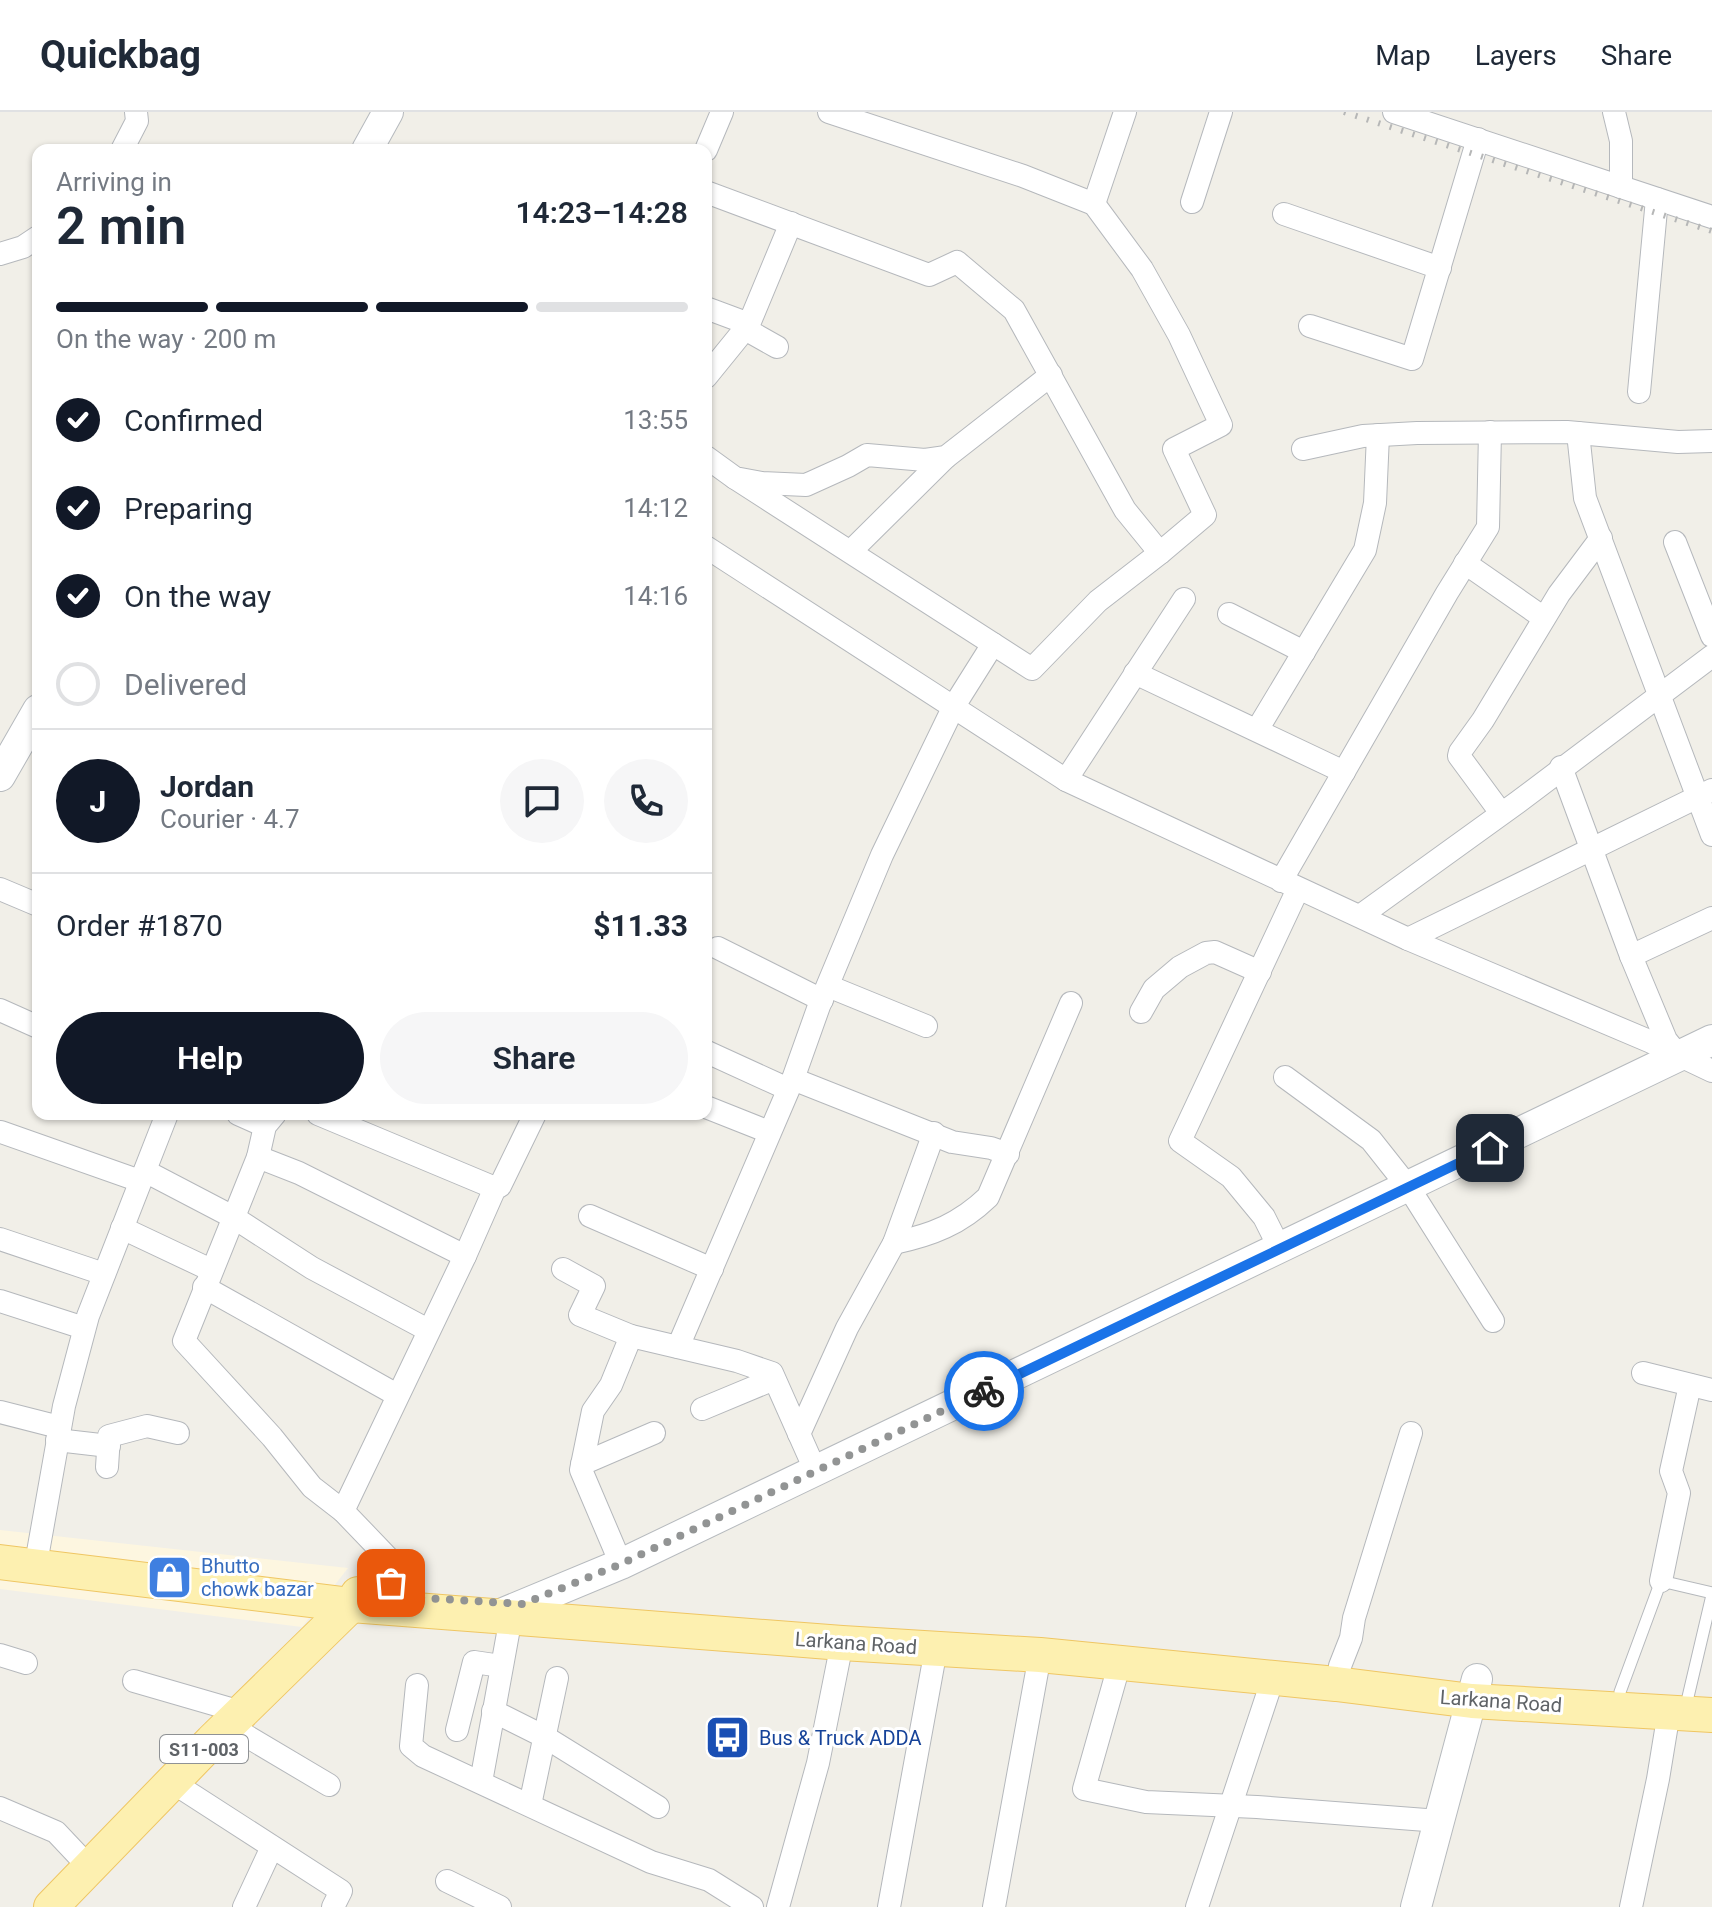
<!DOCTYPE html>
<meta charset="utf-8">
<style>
body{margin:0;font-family:Roboto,sans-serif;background:#f6f6f7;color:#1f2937;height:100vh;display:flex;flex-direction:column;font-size:30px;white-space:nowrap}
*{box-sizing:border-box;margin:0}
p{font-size:26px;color:#747a83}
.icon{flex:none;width:44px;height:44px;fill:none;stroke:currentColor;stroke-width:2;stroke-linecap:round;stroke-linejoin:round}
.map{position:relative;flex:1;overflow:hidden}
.details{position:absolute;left:32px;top:32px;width:680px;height:976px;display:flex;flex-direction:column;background:#fff;border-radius:16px;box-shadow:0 2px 6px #0004}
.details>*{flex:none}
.pin{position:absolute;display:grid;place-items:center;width:68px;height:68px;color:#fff;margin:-34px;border-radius:16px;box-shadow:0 4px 12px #0006}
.courier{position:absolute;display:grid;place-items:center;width:80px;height:80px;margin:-40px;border:6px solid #1a73e8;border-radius:50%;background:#fff;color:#222;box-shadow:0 2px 10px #0007}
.headline em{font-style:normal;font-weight:600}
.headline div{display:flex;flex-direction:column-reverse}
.headline{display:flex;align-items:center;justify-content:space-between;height:136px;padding:0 24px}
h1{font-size:52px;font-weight:600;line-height:60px}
.bar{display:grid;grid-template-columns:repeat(4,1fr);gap:12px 8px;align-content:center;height:96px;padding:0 24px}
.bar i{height:10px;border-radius:6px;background:#e0e1e3}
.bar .current{background:#111827}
.bar p{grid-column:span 4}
.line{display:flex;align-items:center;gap:20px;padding:0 24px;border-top:2px solid #e0e1e3}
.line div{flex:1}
.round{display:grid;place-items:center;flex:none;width:84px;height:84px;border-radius:42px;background:#f6f6f7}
ol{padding:0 24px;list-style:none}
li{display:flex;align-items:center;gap:24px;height:88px}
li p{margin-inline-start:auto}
li .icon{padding:8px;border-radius:50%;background:#111827;color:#fff;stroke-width:4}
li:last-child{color:#747a83}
li i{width:44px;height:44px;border:4px solid #e0e1e3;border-radius:50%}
.button{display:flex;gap:16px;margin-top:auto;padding:16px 24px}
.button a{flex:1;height:92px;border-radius:48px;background:#111827;color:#fff;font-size:32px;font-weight:600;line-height:92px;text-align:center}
.button a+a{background:#f6f6f7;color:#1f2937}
header{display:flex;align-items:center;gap:48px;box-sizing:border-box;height:112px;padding:0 40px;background:#fff;border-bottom:2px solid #e0e1e3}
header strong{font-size:38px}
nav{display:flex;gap:44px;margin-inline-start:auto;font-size:28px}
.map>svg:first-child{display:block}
</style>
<header>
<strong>Quickbag</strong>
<nav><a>Map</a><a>Layers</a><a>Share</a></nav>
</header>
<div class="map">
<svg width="1712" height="1795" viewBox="0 0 1712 1795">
<rect width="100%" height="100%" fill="#f1efe8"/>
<path fill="#fdf6e0" d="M0 1418 348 1456 302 1515 0 1477Z"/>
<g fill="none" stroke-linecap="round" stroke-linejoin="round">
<defs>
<g id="lane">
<path d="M1620 1580 1661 1469 1712 1481"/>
<path d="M1688 1585 1712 1483"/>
</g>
<g id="street">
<path d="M1394 0 1712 105"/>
<path d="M1614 0 1621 29V75"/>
<path d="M122 38 137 9 136 0"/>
<path d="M706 38 722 0"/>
<path d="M706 80 929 163 957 150 1014 198 1125 398 1160 441"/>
<path d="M1192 90 1221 0"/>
<path d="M1094 92 1125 0"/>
<path d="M1284 102 1440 156"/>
<path d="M0 142 23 135 38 125"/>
<path d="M706 196 749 212"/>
<path d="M1310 214 1412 247 1478 27"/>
<path d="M745 217 777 235"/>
<path d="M706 265 749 212 791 111"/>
<path d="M1639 280 1657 87"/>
<path d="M1578 321 1585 386 1712 723"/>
<path d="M1303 337 1363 324 1417 321 1567 320 1678 330 1712 329"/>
<path d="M706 345 735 366 762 371 806 373 848 354 867 343 925 348 946 345 1051 263"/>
<path d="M735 366 1032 557 1098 489 1160 441 1205 403 1174 337 1221 313 1179 223 1142 157 1094 92 1023 64 829 0"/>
<path d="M1675 430 1712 524"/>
<path d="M706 435 1066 668 1408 827 1649 929 1712 959"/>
<path d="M851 439 946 345"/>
<path d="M1465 451 1544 506"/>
<path d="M1229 502 1304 540"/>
<path d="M1135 561 1344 660"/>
<path d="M1257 618 1365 438 1375 391 1378 323"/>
<path d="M1561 655 1631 844 1666 928 1678 943"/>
<path d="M1066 668 1184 487"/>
<path d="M1501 701 1459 644 1460 640 1483 608 1559 482 1601 426"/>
<path d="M1281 769 1447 481 1488 415 1490 320"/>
<path d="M0 777 38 793"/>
<path d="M1360 804 1518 690 1712 544"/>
<path d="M1408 827 1712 678"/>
<path d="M718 836 822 888"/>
<path d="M1631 844 1712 806"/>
<path d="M828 874 926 914"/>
<path d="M0 898 38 915"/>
<path d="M1141 900 1154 877 1180 855 1206 841 1215 840 1260 860"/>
<path d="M707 940 788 977"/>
<path d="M1285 965 1371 1028 1409 1076 1493 1209"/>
<path d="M793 967 952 1030 991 1036 1008 1042"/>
<path d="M706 995 769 1020"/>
<path d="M238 1002 265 1014"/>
<path d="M275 1002 265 1014 258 1045 184 1229 272 1325 312 1375 343 1399"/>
<path d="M318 1002 495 1076"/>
<path d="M1 1020 140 1069"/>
<path d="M258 1045 299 1061 465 1144"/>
<path d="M145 1059 233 1105 312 1156 428 1218"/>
<path d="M590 1104 712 1157"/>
<path d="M122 1116 211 1158"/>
<path d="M0 1127 104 1162"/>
<path d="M894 1131C932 1123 960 1112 988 1085L1071 891"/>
<path d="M1280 1137 1264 1105 1231 1065 1180 1029 1298 777"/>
<path d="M563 1157 594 1174 580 1203 631 1224 737 1249 772 1261 816 1360"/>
<path d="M204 1175 397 1283"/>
<path d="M0 1189 84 1216"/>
<path d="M678 1235 793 967 819 894 882 743 954 594 993 532"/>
<path d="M1643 1261 1712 1278"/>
<path d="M702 1297 774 1267"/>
<path d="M0 1300 59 1315"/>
<path d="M799 1322 847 1216 894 1131 934 1021"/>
<path d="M57 1328 109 1334"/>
<path d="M582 1352 654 1321"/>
<path d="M107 1355 109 1324 147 1314 178 1321"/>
<path d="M38 1440 64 1294 88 1204 167 1002"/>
<path d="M621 1452 581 1358 593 1299 611 1273 631 1224"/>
<path d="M1661 1469 1679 1381 1671 1359 1690 1273"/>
<path d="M391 1484 390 1448 343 1399 465 1144 495 1076 500 1074 535 1002"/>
<path d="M0 1543 26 1551"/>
<path d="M1120 1550 1084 1677 1146 1690 1257 1695 1439 1709"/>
<path d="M1340 1554 1351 1526 1354 1506 1411 1321"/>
<path d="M134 1569 241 1600"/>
<path d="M417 1573 411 1634 423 1644 651 1750 709 1768 752 1795"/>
<path d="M493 1599 545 1625 658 1695"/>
<path d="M228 1613 329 1673"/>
<path d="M457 1618 474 1550 501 1554"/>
<path d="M172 1670 341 1779 333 1795"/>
<path d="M481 1670 511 1505"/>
<path d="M530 1693 557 1566"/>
<path d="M0 1696 56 1720 89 1755"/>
<path d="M447 1769 500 1795"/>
<path d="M244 1795 272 1735"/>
<path d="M778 1795 818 1651 842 1531"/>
<path d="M889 1795 936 1537"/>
<path d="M994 1795 1040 1543"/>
<path d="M1197 1795 1273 1566"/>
<path d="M1631 1795 1658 1667 1669 1600"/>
</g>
<g id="secondary">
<path d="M367 38 388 0"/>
<path d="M0 664 38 598"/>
<path d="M496 1504 621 1452 1712 928"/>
<path d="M1416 1795 1477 1567"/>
</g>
<g id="primary">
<path d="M0 1450 351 1493 842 1531 1040 1543 1336 1572 1472 1589 1712 1603"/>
<path d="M51 1795 212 1629 351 1493 358 1482"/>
</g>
</defs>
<use href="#lane" stroke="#b5b8bc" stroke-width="13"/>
<use href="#street" stroke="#b5b8bc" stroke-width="24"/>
<use href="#secondary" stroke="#b6babe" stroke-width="32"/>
<use href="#primary" stroke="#efc663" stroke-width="36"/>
<use href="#lane" stroke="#fff" stroke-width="11"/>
<use href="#street" stroke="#fff" stroke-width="22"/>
<use href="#secondary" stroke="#fff" stroke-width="30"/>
<use href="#primary" stroke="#fdf0b0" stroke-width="34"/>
<path stroke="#b6b7b7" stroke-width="6" stroke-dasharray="2 10" stroke-linecap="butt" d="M1344 0 1712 119"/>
</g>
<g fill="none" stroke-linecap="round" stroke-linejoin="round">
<path stroke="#929494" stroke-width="8" stroke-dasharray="0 14.4" d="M391 1471V1484L523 1492 621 1452 984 1279"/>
<path stroke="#1a73e8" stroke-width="10" d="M984 1279 1490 1036"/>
</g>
<defs>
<symbol id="shop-square" viewBox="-11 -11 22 22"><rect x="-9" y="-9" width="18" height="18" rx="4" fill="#3f7fe0" stroke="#fff"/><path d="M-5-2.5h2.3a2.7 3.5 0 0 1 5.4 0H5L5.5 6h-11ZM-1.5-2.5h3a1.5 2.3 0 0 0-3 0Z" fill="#fff"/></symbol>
<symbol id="bus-square" viewBox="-11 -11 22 22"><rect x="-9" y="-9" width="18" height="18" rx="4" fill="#1a4fb4" stroke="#fff"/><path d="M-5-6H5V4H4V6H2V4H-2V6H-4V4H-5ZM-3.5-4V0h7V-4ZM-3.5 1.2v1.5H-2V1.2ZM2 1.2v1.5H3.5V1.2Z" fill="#fff"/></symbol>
</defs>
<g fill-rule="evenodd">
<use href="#shop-square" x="144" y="1440" width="51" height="51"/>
<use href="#bus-square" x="702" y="1600" width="51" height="51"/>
</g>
<g text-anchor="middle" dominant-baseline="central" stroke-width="6" stroke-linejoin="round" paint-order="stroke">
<rect fill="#fff" stroke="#8f9295" stroke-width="2" x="160" y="1623" width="88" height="28" rx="6"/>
<g font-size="18" font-weight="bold" fill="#5f6367">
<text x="204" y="1637">S11-003</text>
</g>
<g font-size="20" fill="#366cbe" stroke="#fff" text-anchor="start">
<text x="201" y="1454">Bhutto<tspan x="201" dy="23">chowk bazar</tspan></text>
</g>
<g font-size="20" fill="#5f6367" stroke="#fff">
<text transform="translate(856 1531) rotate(4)">Larkana Road</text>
<text transform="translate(1501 1589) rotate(4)">Larkana Road</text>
</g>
<g font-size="20" fill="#164399" stroke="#fff" text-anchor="start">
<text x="759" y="1626">Bus &amp; Truck ADDA</text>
</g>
</g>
</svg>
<div class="pin" style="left:391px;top:1471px;background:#ea580c"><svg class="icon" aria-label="bag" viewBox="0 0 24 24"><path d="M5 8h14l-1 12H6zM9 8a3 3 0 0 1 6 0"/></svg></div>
<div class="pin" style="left:1490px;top:1036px;background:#1f2937"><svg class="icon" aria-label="home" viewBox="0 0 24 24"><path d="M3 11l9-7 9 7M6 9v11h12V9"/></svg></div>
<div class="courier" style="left:984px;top:1279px"><svg class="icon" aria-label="bike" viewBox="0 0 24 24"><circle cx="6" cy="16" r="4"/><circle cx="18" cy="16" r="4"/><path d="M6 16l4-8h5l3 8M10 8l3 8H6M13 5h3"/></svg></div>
<section class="details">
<div class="headline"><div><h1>2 min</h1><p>Arriving in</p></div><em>14:23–14:28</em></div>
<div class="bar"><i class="current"></i><i class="current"></i><i class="current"></i><i></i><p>On the way · 200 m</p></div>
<ol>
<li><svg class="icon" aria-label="check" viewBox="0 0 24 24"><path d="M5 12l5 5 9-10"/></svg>Confirmed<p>13:55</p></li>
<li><svg class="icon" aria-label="check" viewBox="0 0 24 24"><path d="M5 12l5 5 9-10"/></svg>Preparing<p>14:12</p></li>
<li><svg class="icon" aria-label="check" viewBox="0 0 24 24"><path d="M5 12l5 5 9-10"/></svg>On the way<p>14:16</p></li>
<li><i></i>Delivered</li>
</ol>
<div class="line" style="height:144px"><b class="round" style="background:#111827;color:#fff">J</b><div><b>Jordan</b><p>Courier · 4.7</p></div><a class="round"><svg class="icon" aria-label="chat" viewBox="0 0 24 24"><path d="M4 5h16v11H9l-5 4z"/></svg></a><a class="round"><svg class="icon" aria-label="phone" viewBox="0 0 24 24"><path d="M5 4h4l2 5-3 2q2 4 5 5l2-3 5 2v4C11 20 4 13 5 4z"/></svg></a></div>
<div class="line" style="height:104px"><div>Order #1870</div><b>$11.33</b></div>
<div class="button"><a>Help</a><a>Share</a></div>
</section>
</div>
